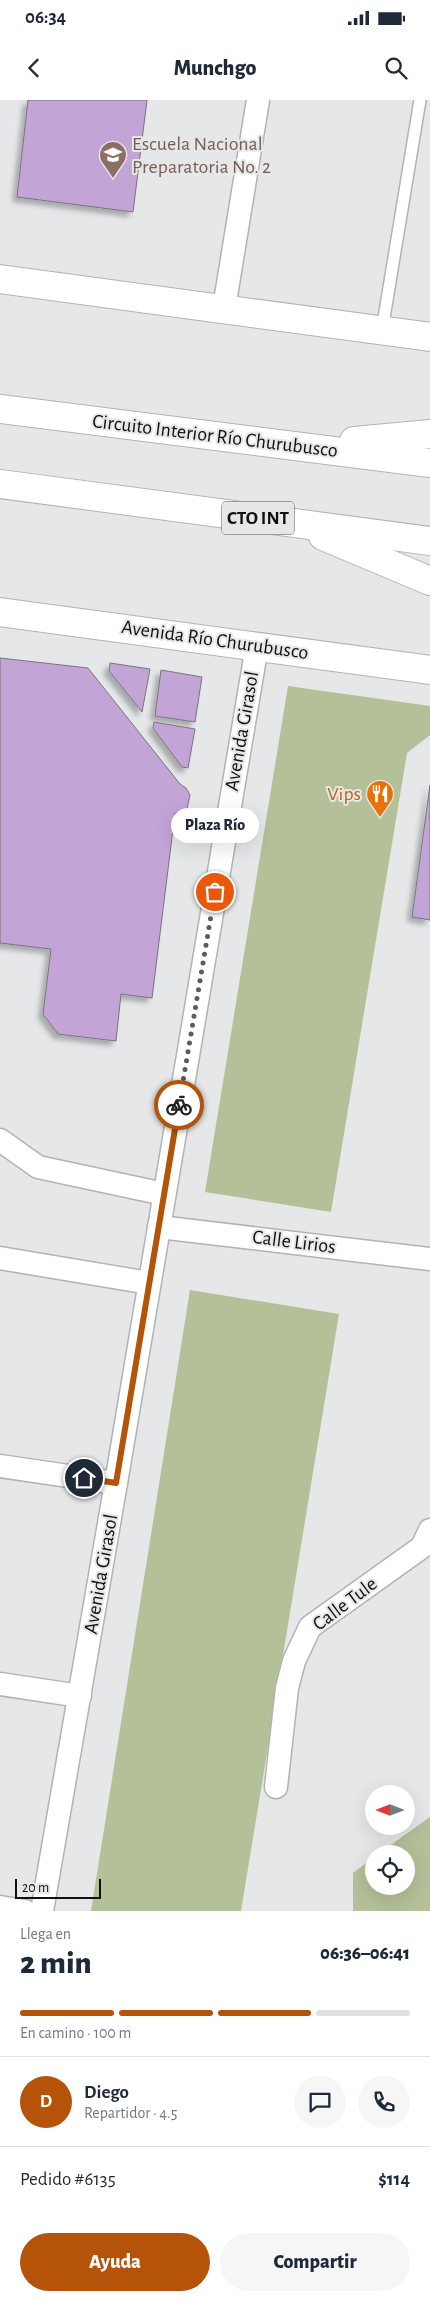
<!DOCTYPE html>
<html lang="es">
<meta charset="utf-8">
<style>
body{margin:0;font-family:"Alegreya Sans",sans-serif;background:#f6f6f7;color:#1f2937;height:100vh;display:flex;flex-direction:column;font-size:19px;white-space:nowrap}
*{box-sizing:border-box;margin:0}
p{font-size:16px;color:#747a83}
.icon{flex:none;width:28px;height:28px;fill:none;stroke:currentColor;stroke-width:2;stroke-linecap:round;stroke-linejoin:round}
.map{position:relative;height:1811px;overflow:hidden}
.side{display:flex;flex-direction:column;background:#fff;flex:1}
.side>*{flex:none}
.needle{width:32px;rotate:270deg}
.buttons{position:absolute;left:365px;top:1685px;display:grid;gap:10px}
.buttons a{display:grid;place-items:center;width:50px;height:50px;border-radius:50%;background:#fff;box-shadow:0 5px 20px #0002;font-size:25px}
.scale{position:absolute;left:15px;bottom:12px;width:86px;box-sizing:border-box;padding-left:5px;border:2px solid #101112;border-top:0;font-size:14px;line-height:18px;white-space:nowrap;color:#101112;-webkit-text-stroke:4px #e5e7e9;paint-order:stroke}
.pin{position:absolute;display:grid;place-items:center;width:42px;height:42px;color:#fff;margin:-21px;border:2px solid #fff;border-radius:50%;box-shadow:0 1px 5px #0007}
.courier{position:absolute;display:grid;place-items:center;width:50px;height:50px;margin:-25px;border:4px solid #b45309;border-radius:50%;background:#fff;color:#222;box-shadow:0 1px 6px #0007}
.bubble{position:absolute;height:35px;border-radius:18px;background:#fff;box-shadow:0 5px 20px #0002;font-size:16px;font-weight:800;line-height:35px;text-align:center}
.headline em{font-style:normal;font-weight:800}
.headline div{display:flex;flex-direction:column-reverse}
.headline{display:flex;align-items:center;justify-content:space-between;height:85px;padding:0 20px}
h1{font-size:32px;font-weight:800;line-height:38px}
.bar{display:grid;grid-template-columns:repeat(4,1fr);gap:8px 5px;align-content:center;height:60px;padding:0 20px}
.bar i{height:6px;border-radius:4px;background:#e0e1e3}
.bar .selected{background:#b45309}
.bar p{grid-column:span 4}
.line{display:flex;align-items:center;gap:12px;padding:0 20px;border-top:1px solid #e0e1e3}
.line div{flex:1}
.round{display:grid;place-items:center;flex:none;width:52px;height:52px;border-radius:26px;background:#f6f6f7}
.cta{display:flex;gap:10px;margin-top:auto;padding:10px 20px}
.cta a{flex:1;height:58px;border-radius:30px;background:#b45309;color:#fff;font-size:20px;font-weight:800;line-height:58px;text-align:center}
.cta a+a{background:#f6f6f7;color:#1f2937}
.status{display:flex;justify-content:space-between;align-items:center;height:35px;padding:0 25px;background:#fff;direction:ltr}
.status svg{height:14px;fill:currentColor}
header{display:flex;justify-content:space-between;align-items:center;height:65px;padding:0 20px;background:#fff;font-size:22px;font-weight:800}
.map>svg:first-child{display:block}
</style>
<div class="status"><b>06:34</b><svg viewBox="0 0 49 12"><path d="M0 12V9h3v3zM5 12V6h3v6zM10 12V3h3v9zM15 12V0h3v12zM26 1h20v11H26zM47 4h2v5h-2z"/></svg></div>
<header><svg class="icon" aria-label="back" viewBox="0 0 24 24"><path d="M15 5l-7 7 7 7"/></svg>Munchgo<svg class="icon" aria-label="search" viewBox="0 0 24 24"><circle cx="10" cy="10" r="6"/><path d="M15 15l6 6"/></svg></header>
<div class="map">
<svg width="430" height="1811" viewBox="0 0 430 1811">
<defs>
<filter id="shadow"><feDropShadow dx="-4.5" dy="4.5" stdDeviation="2.5" flood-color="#0004"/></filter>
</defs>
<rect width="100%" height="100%" fill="#e5e7e9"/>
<g fill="#b4c098">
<path d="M288 586 430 606V635L407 653 331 1112 205 1092Z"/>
<path d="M190 1190 339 1214 241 1811H91Z"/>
<path d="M430 1717V1811H353V1773L374 1757V1786H406V1754H378Z"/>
</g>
<g fill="#c2a4d7" stroke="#777678" filter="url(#shadow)">
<path d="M28 0H147L133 112 17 97Z"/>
<path d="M0 558 88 568 180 684 186 688 190 695 187 709 175 713 152 898 121 894 116 941 58 934 43 914 51 849 0 843Z"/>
<path d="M110 563 150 569 142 612 109 571Z"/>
<path d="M161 570 202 577 195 622 155 616Z"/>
<path d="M154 622 195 629 188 668 182 667 153 628Z"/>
<path d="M430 685V820L412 817Z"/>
</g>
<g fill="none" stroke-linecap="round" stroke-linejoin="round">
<defs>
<path id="lane" d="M382 230 420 0"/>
<g id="street">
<path d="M224 208 258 0"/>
<path d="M0 1040 38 1067 164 1094"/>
<path d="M159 1127 430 1159"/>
<path d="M0 1158 149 1183"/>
<path d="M0 1366 116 1383"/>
<path d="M0 1584 80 1596"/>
<path d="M276 1687 287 1588 294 1561 310 1527 422 1447 430 1430"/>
<path d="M0 1807 25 1811"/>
<path d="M42 1811 116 1383 257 546"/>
</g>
<g id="secondary">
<path d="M0 179 430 237"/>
<path d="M0 512 430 570"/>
</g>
<g id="highway">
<path d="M0 309 430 363"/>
<path d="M354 341 430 334"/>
<path d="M0 384 430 441"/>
<path d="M323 436 430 481"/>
</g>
</defs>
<use href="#lane" stroke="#b1b3b5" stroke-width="14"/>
<use href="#street" stroke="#b1b3b5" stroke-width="25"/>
<use href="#secondary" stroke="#b1b3b5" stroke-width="30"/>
<use href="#highway" stroke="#b1b3b5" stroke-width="30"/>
<use href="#lane" stroke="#fff" stroke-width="11"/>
<use href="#street" stroke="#fff" stroke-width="22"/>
<use href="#secondary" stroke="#fff" stroke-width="28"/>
<use href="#highway" stroke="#fff" stroke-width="28"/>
</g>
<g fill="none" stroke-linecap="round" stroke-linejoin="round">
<path stroke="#5b5c5d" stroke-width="5" stroke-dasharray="0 9" d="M179 1005 215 792"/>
<path stroke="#b45309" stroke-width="6" d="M84 1378 116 1383 179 1005"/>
</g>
<defs>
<symbol id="school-pin" viewBox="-11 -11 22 30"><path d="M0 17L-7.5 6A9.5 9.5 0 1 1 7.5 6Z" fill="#8d6e63" stroke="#e5e7e9"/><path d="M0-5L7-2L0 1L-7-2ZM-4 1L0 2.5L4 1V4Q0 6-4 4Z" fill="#fff"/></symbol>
<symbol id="restaurant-pin" viewBox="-11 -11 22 30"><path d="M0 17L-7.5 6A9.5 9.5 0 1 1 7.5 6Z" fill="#e8710a" stroke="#e5e7e9"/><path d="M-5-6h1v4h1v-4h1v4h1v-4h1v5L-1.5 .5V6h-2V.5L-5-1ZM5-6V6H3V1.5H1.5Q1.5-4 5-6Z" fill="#fff"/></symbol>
</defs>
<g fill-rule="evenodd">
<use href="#school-pin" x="97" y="39" width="32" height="43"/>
<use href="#restaurant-pin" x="364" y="678" width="32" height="43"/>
</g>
<g text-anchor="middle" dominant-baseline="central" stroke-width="4" stroke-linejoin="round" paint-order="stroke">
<rect fill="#e5e7e9" stroke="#505152" stroke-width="1" x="222" y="401.5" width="72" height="33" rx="4"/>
<g font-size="19" font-weight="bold" fill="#101112">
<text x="258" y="418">CTO INT</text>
</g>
<g font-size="20" fill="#785e54" stroke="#e5e7e9" text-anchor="start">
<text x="132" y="44">Escuela Nacional<tspan x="132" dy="23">Preparatoria No. 2</tspan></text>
</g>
<g font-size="20" fill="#101112" stroke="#e5e7e9">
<text transform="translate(215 336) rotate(7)">Circuito Interior Río Churubusco</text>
<text transform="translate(215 540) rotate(8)">Avenida Río Churubusco</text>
<text transform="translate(242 631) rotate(-80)">Avenida Girasol</text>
<text transform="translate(294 1142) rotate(7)">Calle Lirios</text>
<text transform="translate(101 1474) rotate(-80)">Avenida Girasol</text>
<text transform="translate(345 1504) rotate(-37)">Calle Tule</text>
</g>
<g font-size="20" fill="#c56008" stroke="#e5e7e9" text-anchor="end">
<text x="361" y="694">Vips</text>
</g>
</g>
</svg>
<div class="buttons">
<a><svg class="needle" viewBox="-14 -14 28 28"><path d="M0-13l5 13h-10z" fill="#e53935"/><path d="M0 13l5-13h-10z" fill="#747a83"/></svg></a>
<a><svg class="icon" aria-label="locate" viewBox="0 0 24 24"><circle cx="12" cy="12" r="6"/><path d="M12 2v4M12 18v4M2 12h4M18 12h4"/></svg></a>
</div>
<div class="scale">20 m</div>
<div class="pin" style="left:215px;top:792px;background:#ea580c"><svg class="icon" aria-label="bag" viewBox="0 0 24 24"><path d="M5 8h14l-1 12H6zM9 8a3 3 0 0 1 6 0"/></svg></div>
<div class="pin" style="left:84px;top:1378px;background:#1f2937"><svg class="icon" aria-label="home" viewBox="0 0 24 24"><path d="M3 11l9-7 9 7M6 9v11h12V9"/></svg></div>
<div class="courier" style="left:179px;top:1005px"><svg class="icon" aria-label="bike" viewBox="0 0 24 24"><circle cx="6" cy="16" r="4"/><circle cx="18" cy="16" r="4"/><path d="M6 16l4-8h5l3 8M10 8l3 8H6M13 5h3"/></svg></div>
<div class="bubble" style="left:171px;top:708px;width:88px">Plaza Río</div>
</div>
<section class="side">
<div class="headline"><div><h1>2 min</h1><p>Llega en</p></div><em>06:36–06:41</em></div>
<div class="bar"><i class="selected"></i><i class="selected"></i><i class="selected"></i><i></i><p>En camino · 100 m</p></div>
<div class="line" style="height:90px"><b class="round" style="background:#b45309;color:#fff">D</b><div><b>Diego</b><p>Repartidor · 4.5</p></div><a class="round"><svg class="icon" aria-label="chat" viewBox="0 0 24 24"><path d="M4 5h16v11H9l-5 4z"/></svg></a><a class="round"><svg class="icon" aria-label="phone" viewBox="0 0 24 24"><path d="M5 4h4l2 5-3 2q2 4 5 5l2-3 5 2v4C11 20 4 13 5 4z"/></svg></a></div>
<div class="line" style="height:65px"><div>Pedido #6135</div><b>$114</b></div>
<div class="cta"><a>Ayuda</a><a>Compartir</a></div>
</section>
